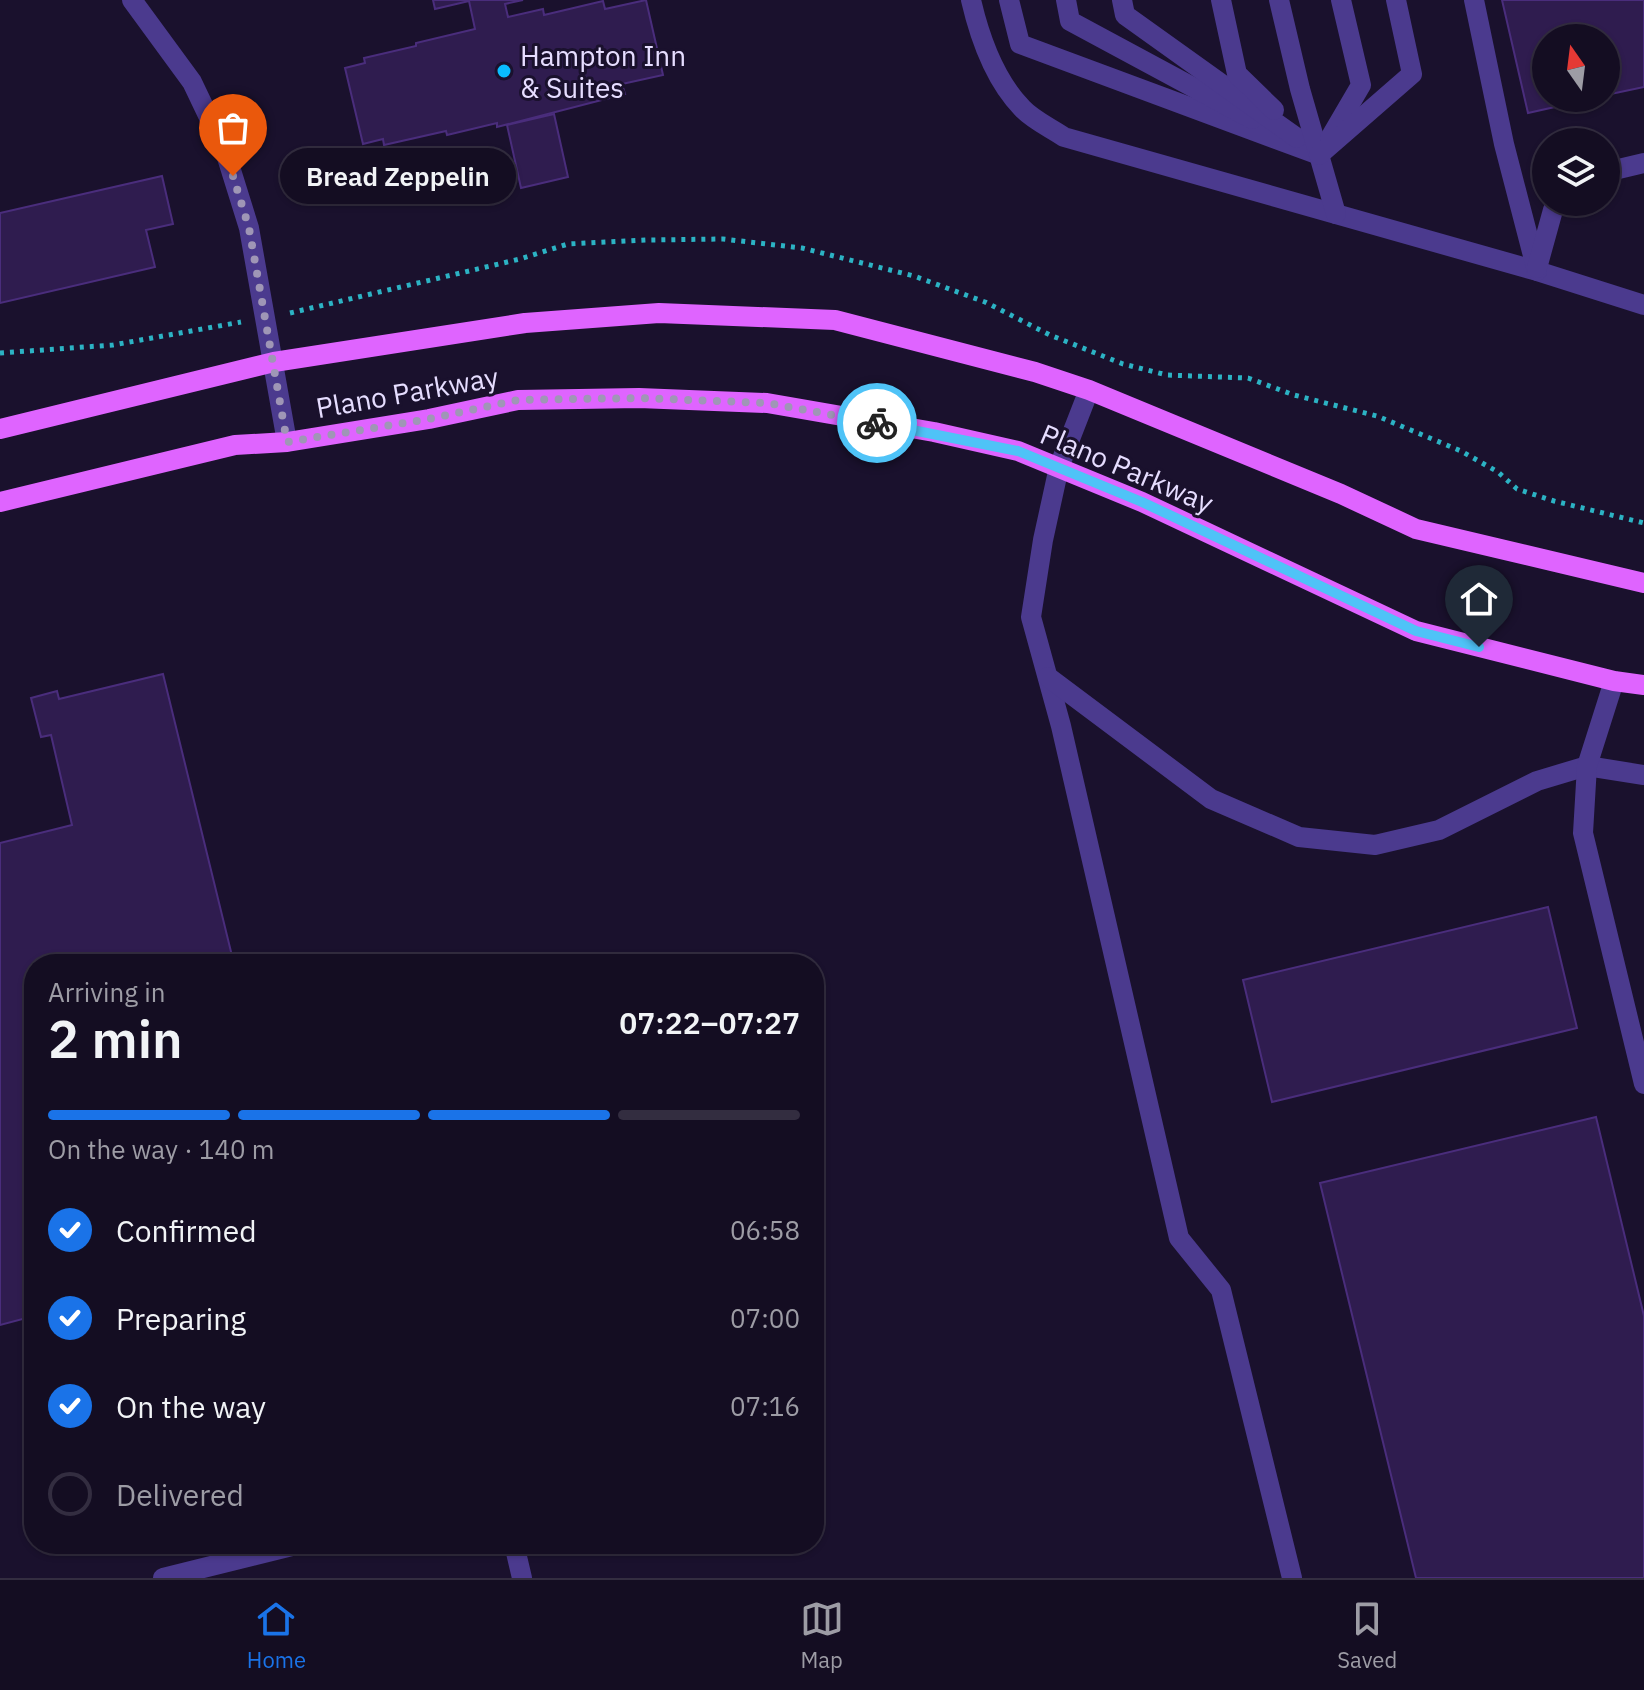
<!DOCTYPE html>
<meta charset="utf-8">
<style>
body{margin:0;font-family:"IBM Plex Sans",sans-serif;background:#211b2f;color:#f1f3f6;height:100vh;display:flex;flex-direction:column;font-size:30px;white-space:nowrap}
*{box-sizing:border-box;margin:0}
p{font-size:26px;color:#9d9ca5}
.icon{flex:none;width:44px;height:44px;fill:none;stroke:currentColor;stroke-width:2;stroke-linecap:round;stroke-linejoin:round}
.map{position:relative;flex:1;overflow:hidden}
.drawer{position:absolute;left:24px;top:954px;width:800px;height:600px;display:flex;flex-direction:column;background:#140d22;border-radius:32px;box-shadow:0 2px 6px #0004,0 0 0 2px #332d40}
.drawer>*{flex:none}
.needle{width:52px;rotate:346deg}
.buttons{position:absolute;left:1532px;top:24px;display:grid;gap:16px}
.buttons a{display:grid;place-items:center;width:88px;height:88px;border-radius:50%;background:#140d22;box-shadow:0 2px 6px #0004,0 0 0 2px #332d40;font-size:40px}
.pin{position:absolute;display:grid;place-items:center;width:68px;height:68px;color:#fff;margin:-82px -34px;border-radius:50% 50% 50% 0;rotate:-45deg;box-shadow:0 0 8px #0007}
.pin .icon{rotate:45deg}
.courier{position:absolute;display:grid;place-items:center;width:80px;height:80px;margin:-40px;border:6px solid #4fc3f7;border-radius:50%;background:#fff;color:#222;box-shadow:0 2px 10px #0007}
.bubble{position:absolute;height:56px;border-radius:28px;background:#140d22;box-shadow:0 2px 6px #0004,0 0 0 2px #332d40;font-size:26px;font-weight:600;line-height:56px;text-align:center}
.summary em{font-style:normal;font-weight:600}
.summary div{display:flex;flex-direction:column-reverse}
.summary{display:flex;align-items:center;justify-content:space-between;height:136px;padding:0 24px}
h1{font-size:52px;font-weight:600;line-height:60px}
.bar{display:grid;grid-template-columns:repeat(4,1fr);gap:12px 8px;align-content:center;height:96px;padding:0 24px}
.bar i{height:10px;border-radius:6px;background:#332d40}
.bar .on{background:#1a73e8}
.bar p{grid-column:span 4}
ol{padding:0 24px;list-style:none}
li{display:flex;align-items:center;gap:24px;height:88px}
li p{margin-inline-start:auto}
li .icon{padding:8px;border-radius:50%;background:#1a73e8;color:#fff;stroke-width:4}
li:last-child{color:#9d9ca5}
li i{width:44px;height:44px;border:4px solid #332d40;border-radius:50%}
.tab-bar{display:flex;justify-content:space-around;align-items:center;height:112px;border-top:2px solid #332d40;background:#140d22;font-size:22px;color:#9d9ca5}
.tab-bar a{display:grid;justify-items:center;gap:4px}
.tab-bar .on{color:#1a73e8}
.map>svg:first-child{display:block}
</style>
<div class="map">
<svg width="1644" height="1578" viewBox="0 0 1644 1578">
<rect width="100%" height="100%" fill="#1a112d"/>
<g fill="#2f1c4f" stroke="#4a2d7c" stroke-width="2">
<path d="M433 0H523L505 4 508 17 543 9 544 15 603 1 605 9 646 0 663 75 622 84 625 94 497 127V123L447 135 446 131 384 145 383 139 363 144 345 68 365 63 364 58 416 46V43L475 29 469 1 435 9Z"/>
<path d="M1502 0H1644V87L1606 95V38H1546V98H1595L1528 113Z"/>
<path d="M554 114 568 177 521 188 507 125Z"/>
<path d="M162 176 173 224 146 230 155 267 0 303V213Z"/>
<path d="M163 674 234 964H34V1316L0 1325V843L72 825 51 735 41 737 31 698 57 691 59 699Z"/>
<path d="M1548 907 1577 1028 1272 1102 1243 980Z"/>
<path d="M1596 1117 1644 1316V1578H1416L1320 1183Z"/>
</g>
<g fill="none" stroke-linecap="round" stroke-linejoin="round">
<g stroke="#2cb3c4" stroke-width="5" stroke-dasharray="4 6" stroke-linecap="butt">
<path d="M290 313 520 259 568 244 647 240 723 239 802 248 914 276 985 302 1050 335 1123 364 1167 375 1248 378 1294 395 1377 416 1461 451 1498 472 1517 489 1554 501 1644 523"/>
<path d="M0 353 113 345 241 322"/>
</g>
<g stroke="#4b3a8e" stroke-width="20">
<path d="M132 0 192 82 225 151 249 228 287 442"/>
<path d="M971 0C980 39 994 79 1022 108 1033 120 1051 128 1064 137L1537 271 1644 305"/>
<path d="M1009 0 1020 44 1319 155"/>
<path d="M1066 0 1070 21 1252 119"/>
<path d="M1122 0 1125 15 1297 138"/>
<path d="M1221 0 1237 74 1274 110"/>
<path d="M1279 0 1300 89 1336 214"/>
<path d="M1474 0 1504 144 1537 271"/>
<path d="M1330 138 1361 85 1341 0"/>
<path d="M1319 155 1412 74 1396 0"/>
<path d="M1606 172 1644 163"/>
<path d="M1537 268 1553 210 1562 202"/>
<path d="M1089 390 1059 467 1043 540 1031 617 1061 726 1179 1238 1221 1290 1292 1578"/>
<path d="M1048 677 1211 799 1299 837 1375 845 1439 830 1537 781 1587 766 1644 775"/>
<path d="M1614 681 1587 766 1583 833 1644 1084"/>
<path d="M514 1544 522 1578"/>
<path d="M163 1578 300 1544"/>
</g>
<g stroke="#df64ff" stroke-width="20">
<path d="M0 429 274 362 525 323 659 313 835 320 1035 372 1089 390 1341 494 1416 529 1644 583"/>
<path d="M0 502 235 445 287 442 429 419 518 400 639 398 767 403 934 432 1018 451 1142 502 1416 631 1614 681 1644 685"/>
</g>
</g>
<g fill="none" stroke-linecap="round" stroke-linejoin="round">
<path stroke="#9f96b6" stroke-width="8" stroke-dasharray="0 14.4" d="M233 176 249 228 287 442 429 419 518 400 639 398 767 403 877 423"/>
<path stroke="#4fc3f7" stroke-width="10" d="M877 423 1018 451 1142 502 1416 631 1479 647"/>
</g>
<circle fill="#09bcff" stroke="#1a112d" stroke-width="3" cx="504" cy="71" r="8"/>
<g text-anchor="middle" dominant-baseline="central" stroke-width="6" stroke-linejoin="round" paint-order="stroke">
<g font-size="28" fill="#e6ddff" stroke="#1a112d" text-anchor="start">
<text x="520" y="55">Hampton Inn<tspan x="520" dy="32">&amp; Suites</tspan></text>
</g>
<g font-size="28" fill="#e6ddff" stroke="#1a112d">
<text transform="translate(407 392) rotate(-10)">Plano Parkway</text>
<text transform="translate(1127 468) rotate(23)">Plano Parkway</text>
</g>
</g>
</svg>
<div class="buttons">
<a><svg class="needle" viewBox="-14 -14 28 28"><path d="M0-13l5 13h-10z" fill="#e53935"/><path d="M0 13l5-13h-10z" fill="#9d9ca5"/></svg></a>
<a><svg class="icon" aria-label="layers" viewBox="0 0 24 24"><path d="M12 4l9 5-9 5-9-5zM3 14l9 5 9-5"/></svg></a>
</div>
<div class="pin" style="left:233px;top:176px;background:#ea580c"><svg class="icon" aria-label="bag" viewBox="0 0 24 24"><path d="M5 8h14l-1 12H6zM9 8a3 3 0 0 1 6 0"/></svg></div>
<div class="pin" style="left:1479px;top:647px;background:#1f2937"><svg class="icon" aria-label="home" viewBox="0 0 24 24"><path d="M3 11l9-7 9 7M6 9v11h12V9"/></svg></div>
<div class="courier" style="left:877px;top:423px"><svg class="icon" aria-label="bike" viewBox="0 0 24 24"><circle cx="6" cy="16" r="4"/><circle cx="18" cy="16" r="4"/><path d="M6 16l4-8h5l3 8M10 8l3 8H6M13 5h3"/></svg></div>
<div class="bubble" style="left:280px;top:148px;width:236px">Bread Zeppelin</div>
<section class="drawer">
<div class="summary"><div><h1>2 min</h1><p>Arriving in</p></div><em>07:22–07:27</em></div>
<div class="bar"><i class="on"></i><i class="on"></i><i class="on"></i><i></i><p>On the way · 140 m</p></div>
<ol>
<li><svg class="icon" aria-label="check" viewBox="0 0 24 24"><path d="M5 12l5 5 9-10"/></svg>Confirmed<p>06:58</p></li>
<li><svg class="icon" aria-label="check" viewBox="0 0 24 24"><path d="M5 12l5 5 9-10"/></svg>Preparing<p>07:00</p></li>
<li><svg class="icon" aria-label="check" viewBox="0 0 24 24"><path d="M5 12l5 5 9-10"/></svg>On the way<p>07:16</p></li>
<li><i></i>Delivered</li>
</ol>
</section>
</div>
<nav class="tab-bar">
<a class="on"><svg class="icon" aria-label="home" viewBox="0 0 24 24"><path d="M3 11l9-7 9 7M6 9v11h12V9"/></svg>Home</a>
<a><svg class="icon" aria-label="map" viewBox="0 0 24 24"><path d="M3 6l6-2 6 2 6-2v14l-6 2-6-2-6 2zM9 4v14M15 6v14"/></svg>Map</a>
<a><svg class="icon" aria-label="saved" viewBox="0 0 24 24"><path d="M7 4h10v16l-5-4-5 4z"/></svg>Saved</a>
</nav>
